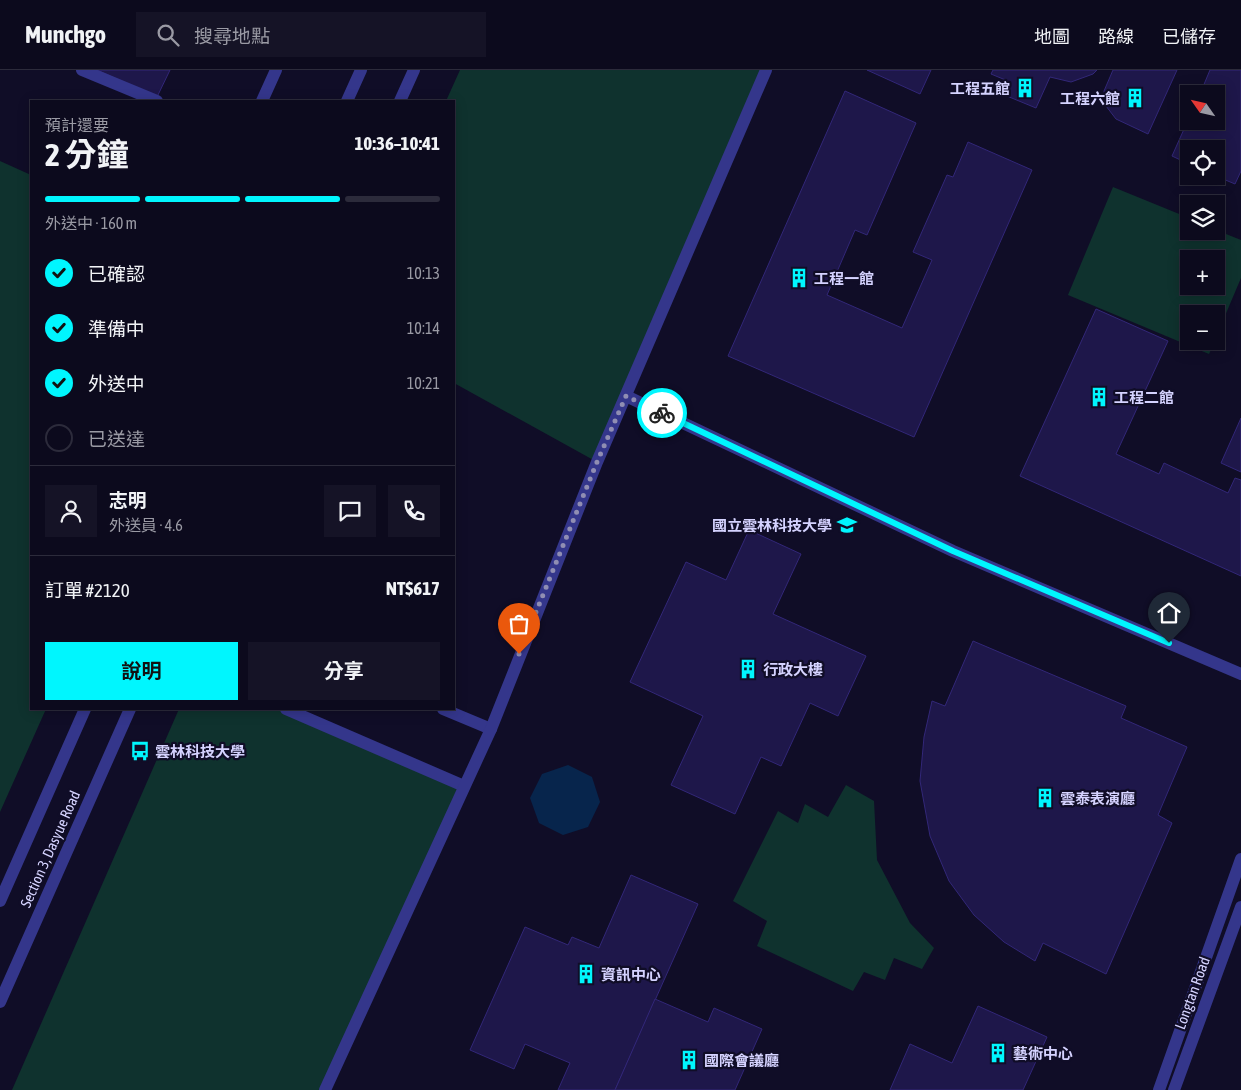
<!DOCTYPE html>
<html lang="zh-TW">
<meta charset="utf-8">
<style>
body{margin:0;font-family:"Asap Condensed","Noto Sans TC",sans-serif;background:#151326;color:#f1f3f6;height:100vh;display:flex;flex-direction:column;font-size:19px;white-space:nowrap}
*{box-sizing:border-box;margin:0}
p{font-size:16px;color:#9a9aa4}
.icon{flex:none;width:28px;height:28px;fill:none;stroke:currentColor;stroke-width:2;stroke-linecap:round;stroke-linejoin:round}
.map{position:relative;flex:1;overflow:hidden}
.panel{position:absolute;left:30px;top:30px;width:425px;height:610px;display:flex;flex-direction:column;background:#0c0a1d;border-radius:0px;box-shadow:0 2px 12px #0003,0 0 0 1px #2c2b3b}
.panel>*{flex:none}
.needle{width:32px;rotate:304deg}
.buttons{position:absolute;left:1180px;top:15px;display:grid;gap:10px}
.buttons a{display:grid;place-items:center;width:45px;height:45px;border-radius:0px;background:#0c0a1d;box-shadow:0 2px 12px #0003,0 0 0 1px #2c2b3b;font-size:25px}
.pin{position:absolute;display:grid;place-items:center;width:42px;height:42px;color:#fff;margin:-51px -21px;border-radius:50% 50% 50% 0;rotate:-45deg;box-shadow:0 0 5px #0007}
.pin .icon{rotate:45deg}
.courier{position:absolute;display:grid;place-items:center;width:50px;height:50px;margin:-25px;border:4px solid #00f6fe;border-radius:50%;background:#fff;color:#222;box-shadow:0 1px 6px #0007}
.summary em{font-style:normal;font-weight:700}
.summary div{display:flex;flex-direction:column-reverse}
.summary{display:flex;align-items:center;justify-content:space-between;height:85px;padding:0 15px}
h1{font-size:32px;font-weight:700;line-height:38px}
.bar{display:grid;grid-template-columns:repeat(4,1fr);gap:8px 5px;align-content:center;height:60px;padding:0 15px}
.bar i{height:6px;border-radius:4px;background:#2c2b3b}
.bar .selected{background:#00f6fe}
.bar p{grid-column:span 4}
.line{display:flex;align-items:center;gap:12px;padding:0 15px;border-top:1px solid #2c2b3b}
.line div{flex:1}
.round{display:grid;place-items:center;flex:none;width:52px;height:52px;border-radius:0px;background:#151326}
ol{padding:0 15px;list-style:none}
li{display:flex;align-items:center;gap:15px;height:55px}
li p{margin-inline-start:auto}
li .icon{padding:5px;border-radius:50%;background:#00f6fe;color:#111;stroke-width:4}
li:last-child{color:#9a9aa4}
li i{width:28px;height:28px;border:2px solid #2c2b3b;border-radius:50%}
.action{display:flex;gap:10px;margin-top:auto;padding:10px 15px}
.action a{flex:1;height:58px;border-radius:0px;background:#00f6fe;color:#111;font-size:20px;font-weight:700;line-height:58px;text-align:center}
.action a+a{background:#151326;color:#f1f3f6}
header{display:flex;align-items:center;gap:30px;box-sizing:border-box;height:70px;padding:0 25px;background:#0c0a1d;border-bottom:1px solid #2c2b3b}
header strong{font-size:24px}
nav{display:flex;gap:28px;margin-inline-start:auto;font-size:18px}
.search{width:350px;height:45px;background:#151326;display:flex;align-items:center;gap:12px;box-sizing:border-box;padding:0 18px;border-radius:0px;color:#9a9aa4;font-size:19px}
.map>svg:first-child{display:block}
</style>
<header>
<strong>Munchgo</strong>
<div class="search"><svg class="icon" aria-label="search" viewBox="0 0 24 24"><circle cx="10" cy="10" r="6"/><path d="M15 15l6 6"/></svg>搜尋地點</div>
<nav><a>地圖</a><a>路線</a><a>已儲存</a></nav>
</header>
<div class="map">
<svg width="1241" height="1020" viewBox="0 0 1241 1020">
<rect width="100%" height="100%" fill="#100d27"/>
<g fill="#0f322e" fill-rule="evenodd">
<path d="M460 0H765L597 392 454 313V31H446Z"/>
<path d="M0 91 31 105V639H46L0 742Z"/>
<path d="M1113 117 1189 148V161L1216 160 1241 170V208L1216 267V244H1189V271H1215L1209 284 1068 225ZM1189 189H1216V216H1189Z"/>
<path d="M179 639H286L464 716 325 1020H12Z"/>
<path d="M846 715 874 731 877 790 910 853 934 878 922 899 894 888 885 910 864 902 853 921 757 876 767 851 733 831 778 741 798 753 805 734 828 747Z"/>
</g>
<path fill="#07254c" d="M568 695 592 707 600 732 588 757 563 765 539 753 530 728 542 704Z"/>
<g fill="#1e174a" stroke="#322778">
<path d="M97 0H170L157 27Z"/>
<path d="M867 0H931L920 24Z"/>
<path d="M993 0H1097L1093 4 1071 12 1050 7 1036 38 1002 24 1008 11 991 4Z"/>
<path d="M1113 0H1177L1148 64 1116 49 1106 36 1104 21Z"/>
<path d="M1210 0H1241V101L1235 114 1216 106V79H1189V94L1172 86 1189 48V51H1216V24H1200Z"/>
<path d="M845 21 916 53 867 165 855 160 827 225 902 258 932 190 913 182 947 105 953 107 968 72 1032 100 914 367 728 286Z"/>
<path d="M1096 239 1168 271 1116 384 1159 404 1164 393 1228 423 1235 408 1241 410V506L1020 406Z"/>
<path d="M1241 348V402L1221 393Z"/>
<path d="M749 460 801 484 773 544 866 586 838 646 810 633 781 696 761 687 735 744 671 715 703 646 630 612 686 492 726 510Z"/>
<path d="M973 571 1126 636 1121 648 1187 677 1158 745 1172 753 1106 904 1043 873 1035 891 1004 872 974 845 949 811 930 766 920 711 924 667 932 631 945 636Z"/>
<path d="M631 805 698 834 615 1020H558L570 993 525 974 514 999 470 980 525 857 568 875 572 867 599 878Z"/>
<path d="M655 929 708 952 714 938 762 959 735 1020H615Z"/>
<path d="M978 936 1047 967 1023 1020H890L910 974 952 993Z"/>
</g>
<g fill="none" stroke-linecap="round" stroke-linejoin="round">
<g stroke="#34368b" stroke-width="12">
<path d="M82 0 157 31"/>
<path d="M262 31 276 0"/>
<path d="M347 31 361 0"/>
<path d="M400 31 414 0"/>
<path d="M626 326 953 481 1241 604"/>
<path d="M286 639 464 716"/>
<path d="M443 639 491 659"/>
<path d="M0 831 85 639"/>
<path d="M0 932 130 639"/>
<path d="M325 1020 491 659 597 392 766 0"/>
<path d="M1159 1020 1241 789"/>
<path d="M1174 1020 1241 837"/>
</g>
</g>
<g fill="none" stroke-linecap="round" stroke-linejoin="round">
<path stroke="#908eb3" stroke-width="5" stroke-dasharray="0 9" d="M519 584 597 392 626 326 662 343"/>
<path stroke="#00f6fe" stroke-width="6" d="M662 343 953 481 1169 573"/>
</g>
<defs>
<symbol id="building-bare" viewBox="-9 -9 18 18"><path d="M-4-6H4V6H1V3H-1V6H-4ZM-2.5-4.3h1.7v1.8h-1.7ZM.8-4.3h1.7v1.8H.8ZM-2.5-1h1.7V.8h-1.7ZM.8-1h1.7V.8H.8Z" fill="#00f6fe" stroke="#100d27" stroke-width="2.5" paint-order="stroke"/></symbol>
<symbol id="university-bare" viewBox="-9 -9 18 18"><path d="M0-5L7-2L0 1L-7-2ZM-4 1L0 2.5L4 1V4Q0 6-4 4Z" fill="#00f6fe" stroke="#100d27" stroke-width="2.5" paint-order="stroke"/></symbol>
<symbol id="bus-bare" viewBox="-9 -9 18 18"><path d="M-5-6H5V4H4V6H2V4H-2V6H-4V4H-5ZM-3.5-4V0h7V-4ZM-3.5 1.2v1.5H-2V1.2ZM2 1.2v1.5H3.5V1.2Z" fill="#00f6fe" stroke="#100d27" stroke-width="2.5" paint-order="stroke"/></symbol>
</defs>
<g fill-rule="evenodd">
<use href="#building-bare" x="1011" y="4" width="28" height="28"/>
<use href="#building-bare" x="1121" y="14" width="28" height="28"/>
<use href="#building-bare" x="785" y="194" width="28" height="28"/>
<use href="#building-bare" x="1085" y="313" width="28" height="28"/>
<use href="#university-bare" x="833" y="441" width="28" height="28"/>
<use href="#building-bare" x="734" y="585" width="28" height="28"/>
<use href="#bus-bare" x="126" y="667" width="28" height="28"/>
<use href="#building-bare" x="1031" y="714" width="28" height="28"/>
<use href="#building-bare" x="572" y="890" width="28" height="28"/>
<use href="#building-bare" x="984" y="969" width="28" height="28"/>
<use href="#building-bare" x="675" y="976" width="28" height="28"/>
</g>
<g text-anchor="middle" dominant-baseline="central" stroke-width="4.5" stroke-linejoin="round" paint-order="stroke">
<g font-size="15" font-weight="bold" fill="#d5d3ff" stroke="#100d27" text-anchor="start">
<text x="1010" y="18" text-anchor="end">工程五館</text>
<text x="1120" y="28" text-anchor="end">工程六館</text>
<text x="814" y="208">工程一館</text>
<text x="1114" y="327">工程二館</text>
<text x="832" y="455" text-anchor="end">國立雲林科技大學</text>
<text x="763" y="599">行政大樓</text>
<text x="155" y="681">雲林科技大學</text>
<text x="1060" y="728">雲泰表演廳</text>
<text x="601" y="904">資訊中心</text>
<text x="1013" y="983">藝術中心</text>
<text x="704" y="990">國際會議廳</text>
</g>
<g font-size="15" fill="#d5d3ff" stroke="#100d27">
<text transform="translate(50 779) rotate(-66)">Section 3, Dasyue Road</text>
<text transform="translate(1192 923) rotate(-70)">Longtan Road</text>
</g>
</g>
</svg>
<div class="buttons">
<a><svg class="needle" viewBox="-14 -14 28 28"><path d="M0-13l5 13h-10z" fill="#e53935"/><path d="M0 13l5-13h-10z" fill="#9a9aa4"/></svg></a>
<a><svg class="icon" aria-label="locate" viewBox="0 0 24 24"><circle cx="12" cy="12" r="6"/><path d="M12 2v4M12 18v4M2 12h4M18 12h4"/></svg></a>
<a><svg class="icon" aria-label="layers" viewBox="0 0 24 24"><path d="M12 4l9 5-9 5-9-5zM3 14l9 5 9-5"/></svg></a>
<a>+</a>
<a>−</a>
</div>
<div class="pin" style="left:519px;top:584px;background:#ea580c"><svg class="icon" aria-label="bag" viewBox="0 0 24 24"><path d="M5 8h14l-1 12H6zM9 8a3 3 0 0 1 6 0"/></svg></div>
<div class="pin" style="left:1169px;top:573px;background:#1f2937"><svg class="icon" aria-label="home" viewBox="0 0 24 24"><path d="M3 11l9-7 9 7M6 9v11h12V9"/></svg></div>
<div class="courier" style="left:662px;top:343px"><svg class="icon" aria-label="bike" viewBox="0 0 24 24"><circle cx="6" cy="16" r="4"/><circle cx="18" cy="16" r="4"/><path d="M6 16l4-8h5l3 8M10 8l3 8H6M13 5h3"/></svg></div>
<section class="panel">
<div class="summary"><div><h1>2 分鐘</h1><p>預計還要</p></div><em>10:36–10:41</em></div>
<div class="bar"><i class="selected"></i><i class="selected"></i><i class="selected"></i><i></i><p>外送中 · 160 m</p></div>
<ol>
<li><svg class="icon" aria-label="check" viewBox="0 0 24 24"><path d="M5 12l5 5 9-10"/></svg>已確認<p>10:13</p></li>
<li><svg class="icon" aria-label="check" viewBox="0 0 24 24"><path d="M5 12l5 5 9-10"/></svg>準備中<p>10:14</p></li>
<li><svg class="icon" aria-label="check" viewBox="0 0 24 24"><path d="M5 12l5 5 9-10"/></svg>外送中<p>10:21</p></li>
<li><i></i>已送達</li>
</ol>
<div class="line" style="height:90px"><a class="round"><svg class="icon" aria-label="person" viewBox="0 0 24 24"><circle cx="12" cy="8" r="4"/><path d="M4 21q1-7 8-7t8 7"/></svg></a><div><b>志明</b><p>外送員 · 4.6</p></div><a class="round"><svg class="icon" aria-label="chat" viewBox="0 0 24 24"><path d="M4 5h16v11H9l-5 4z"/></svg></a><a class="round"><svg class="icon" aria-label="phone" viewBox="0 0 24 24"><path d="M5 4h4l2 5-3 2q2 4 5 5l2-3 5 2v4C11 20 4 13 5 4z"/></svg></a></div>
<div class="line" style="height:65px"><div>訂單 #2120</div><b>NT$617</b></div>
<div class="action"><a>說明</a><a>分享</a></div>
</section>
</div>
